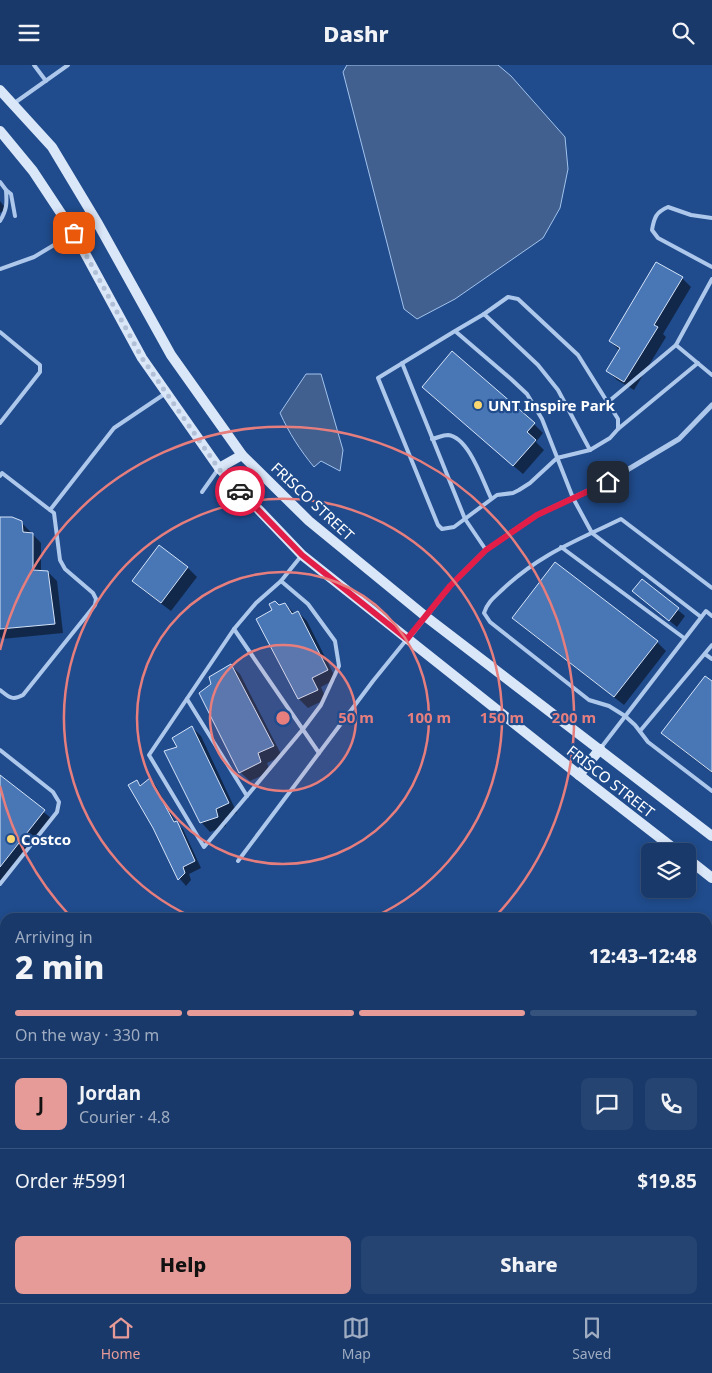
<!DOCTYPE html>
<meta charset="utf-8">
<style>
body{margin:0;font-family:"Noto Sans",sans-serif;background:#254472;color:#f1f3f6;height:100vh;display:flex;flex-direction:column;font-size:19px;white-space:nowrap}
*{box-sizing:border-box;margin:0}
p{font-size:16px;color:#9facc1}
.icon{flex:none;width:28px;height:28px;fill:none;stroke:currentColor;stroke-width:2;stroke-linecap:round;stroke-linejoin:round}
.map{position:relative;flex:1;overflow:hidden}
.panel{position:absolute;left:0px;top:848px;width:712px;height:391px;display:flex;flex-direction:column;background:#18396a;border-radius:15px 15px 0 0;box-shadow:0 2px 8px #0003,0 0 0 1px #36537e}
.panel>*{flex:none}
.tools{position:absolute;left:641px;top:778px;display:grid;gap:10px}
.tools a{display:grid;place-items:center;width:55px;height:55px;border-radius:8px;background:#18396a;box-shadow:0 2px 8px #0003,0 0 0 1px #36537e;font-size:25px}
.pin{position:absolute;display:grid;place-items:center;width:42px;height:42px;color:#fff;margin:-21px;border-radius:10px;box-shadow:0 2px 8px #0006}
.courier{position:absolute;display:grid;place-items:center;width:50px;height:50px;margin:-25px;border:4px solid #e11d48;border-radius:50%;background:#fff;color:#222;box-shadow:0 1px 6px #0007}
.summary em{font-style:normal;font-weight:800}
.summary div{display:flex;flex-direction:column-reverse}
.summary{display:flex;align-items:center;justify-content:space-between;height:85px;padding:0 15px}
h1{font-size:32px;font-weight:800;line-height:38px}
.bar{display:grid;grid-template-columns:repeat(4,1fr);gap:8px 5px;align-content:center;height:60px;padding:0 15px}
.bar i{height:6px;border-radius:4px;background:#36537e}
.bar .current{background:#e69b98}
.bar p{grid-column:span 4}
.line{display:flex;align-items:center;gap:12px;padding:0 15px;border-top:1px solid #36537e}
.line div{flex:1}
.round{display:grid;place-items:center;flex:none;width:52px;height:52px;border-radius:8px;background:#254472}
.button{display:flex;gap:10px;margin-top:auto;padding:10px 15px}
.button a{flex:1;height:58px;border-radius:8px;background:#e69b98;color:#111;font-size:20px;font-weight:800;line-height:58px;text-align:center}
.button a+a{background:#254472;color:#f1f3f6}
header{display:flex;justify-content:space-between;align-items:center;height:65px;padding:0 15px;background:#18396a;font-size:22px;font-weight:800}
.dock{display:flex;justify-content:space-around;align-items:center;height:70px;border-top:1px solid #36537e;background:#18396a;font-size:14px;color:#9facc1}
.dock a{display:grid;justify-items:center;gap:2px}
.dock .current{color:#e69b98}
.map>svg:first-child{display:block}
</style>
<header><svg class="icon" aria-label="menu" viewBox="0 0 24 24"><path d="M4 6h16M4 12h16M4 18h16"/></svg>Dashr<svg class="icon" aria-label="search" viewBox="0 0 24 24"><circle cx="10" cy="10" r="6"/><path d="M15 15l6 6"/></svg></header>
<div class="map">
<svg width="712" height="1238" viewBox="0 0 712 1238">
<rect width="100%" height="100%" fill="#204c8d"/>
<g fill="#41608f" stroke="#a2c3ed">
<path d="M347 0H498L511 11 565 72 568 104 560 143 543 173 455 234 417 254 404 244 343 7Z"/>
<path d="M306 309H321L343 385 340 406 321 396 314 402C300 385 289 368 280 348Z"/>
</g>
<g fill="#0007">
<path d="M0 136 6 144 0 148Z"/>
<path d="M682 213 691 222 663 269 666 272 634 325 617 315 608 306 620 286 610 276Z"/>
<path d="M432 331 534 359 543 368 536 377 544 385 523 409Z"/>
<path d="M0 453 21 457 41 478V507H48L57 516 63 568 2 574 0 572Z"/>
<path d="M160 482 188 503 197 512 171 546 143 525 134 516Z"/>
<path d="M642 515 685 551 677 562 633 526Z"/>
<path d="M285 539 295 549 298 547 307 556 336 614 321 622 326 634 308 643 299 634 257 554Z"/>
<path d="M514 553 657 577 666 586 624 640 523 562Z"/>
<path d="M231 600 240 609 282 691 267 698 270 707 250 716 240 707 213 620Z"/>
<path d="M712 618V708L672 677 663 668Z"/>
<path d="M192 662 201 671 237 748 225 753 226 761 210 767 201 757 178 683Z"/>
<path d="M0 712 51 753 0 817Z"/>
<path d="M150 715 156 721 176 758 183 764 201 803 189 809 191 815 186 821 180 814 154 763 137 716 142 721Z"/>
</g>
<g fill="none" stroke-linecap="round" stroke-linejoin="round">
<g stroke="#41608f" stroke-width="18">
<path d="M708 1192 712 1193"/>
<path d="M578 1238V1234"/>
</g>
</g>
<g fill="#4976b5" stroke="#d4e3f9">
<path d="M656 197 683 212 654 260 658 262 624 317 606 306 620 283 609 276Z"/>
<path d="M452 286 535 358 527 367 536 375 513 401 422 322Z"/>
<path d="M0 452H12L22 456 23 467 33 468V505L48 506 55 559 0 564Z"/>
<path d="M159 480 188 502 161 538 132 516Z"/>
<path d="M555 497 658 576 614 632 512 553Z"/>
<path d="M642 514 679 543 669 556 632 526Z"/>
<path d="M275 536 279 540 285 538 292 549 298 546 328 605 312 613 318 625 298 634 256 554 272 545 269 539Z"/>
<path d="M231 599 274 681 258 688 261 697 239 708 199 628 211 619 209 612Z"/>
<path d="M705 611 712 616V707L661 668Z"/>
<path d="M192 661 229 738 216 744 218 752 200 758 164 686 177 682 172 673Z"/>
<path d="M0 710 45 745 0 802Z"/>
<path d="M150 713 174 757 177 756 195 796 183 802 185 808 178 815 153 763 128 720 137 715 140 721Z"/>
</g>
<g fill="none" stroke-linecap="round" stroke-linejoin="round">
<g stroke="#aec8ec" stroke-width="4">
<path d="M34 0 46 16"/>
<path d="M13 39 68 0"/>
<path d="M0 117 6 125 11 129 15 151"/>
<path d="M712 153 691 150 668 142C656 147 654 153 652 165L658 173 712 202"/>
<path d="M0 156C7 145 7 138 6 125"/>
<path d="M0 204 34 192 74 168"/>
<path d="M712 214 676 280 712 310"/>
<path d="M484 249 508 232 518 234 578 290 618 354V364L610 373 590 385"/>
<path d="M455 266 484 249 538 300 558 325 590 385 557 393 530 418 519 425 513 428 497 430 454 462 442 464 438 460 378 313 455 266 511 314 527 329 542 354 573 433 592 468 701 552"/>
<path d="M0 267 40 300V307L0 358"/>
<path d="M402 298 465 454 486 485"/>
<path d="M608 337 676 280"/>
<path d="M618 364 698 298"/>
<path d="M432 374C437 373 443 370 448 370 469 372 483 417 491 433"/>
<path d="M0 411 2 408 50 445 114 363 166 328"/>
<path d="M202 427 219 403"/>
<path d="M561 482 684 573"/>
<path d="M302 490 281 516 308 539 335 576 339 601 321 640 303 664 204 782 149 690 234 564 319 688"/>
<path d="M712 523 621 454C576 476 540 489 503 524 496 531 487 537 484 548L490 557 589 635 609 641 625 651 635 660 648 677 712 726"/>
<path d="M234 564 256 538 281 516"/>
<path d="M705 589 712 594"/>
<path d="M0 625C9 632 12 636 23 630L95 540 96 534 93 528 65 504 60 495 54 448 50 445"/>
<path d="M187 634 247 731"/>
<path d="M640 666 712 580"/>
<path d="M600 684 706 546 712 551"/>
<path d="M0 685 53 727 59 737 57 747 0 819"/>
<path d="M238 796 373 616 407 574"/>
</g>
<path stroke="#aec8ec" stroke-width="5" d="M408 574 450 521 486 485 537 450 607 417 679 374 712 340"/>
<g stroke="#dae7f9" stroke-width="10">
<path d="M0 25 52 82 97 157 171 290 242 390 309 456 425 551 712 771"/>
<path d="M0 66 33 106 74 168 142 293 219 403 302 490 579 710 677 786"/>
<path d="M219 403 242 390"/>
<path d="M579 710 600 684"/>
<path d="M688 794 712 813"/>
</g>
</g>
<g fill="none" stroke-linecap="round" stroke-linejoin="round">
<path stroke="#b1c0d7" stroke-width="5" stroke-dasharray="0 9" d="M74 168 142 293 219 404 240 426"/>
<path stroke="#e11d48" stroke-width="6" d="M240 426 302 490 407 574 450 521 486 485 537 450 608 417"/>
</g>
<circle cx="283" cy="653" r="73" fill="#e67e7e" fill-opacity=".12"/>
<g fill="none" stroke="#e67e7e" stroke-width="2.5">
<circle cx="283" cy="653" r="73"/>
<circle cx="283" cy="653" r="146"/>
<path d="M192 852A219 219 0 1 1 374 852"/>
<path d="M70 851A291 291 0 0 1 0 721M0 585A291 291 0 1 1 496 851"/>
</g>
<g fill="#f9d66f" stroke="#204c8d" stroke-width="2">
<circle cx="478" cy="340" r="5"/>
<circle cx="11" cy="774" r="5"/>
</g>
<g text-anchor="middle" dominant-baseline="central" stroke-width="4.5" stroke-linejoin="round" paint-order="stroke">
<g font-size="15" font-weight="bold" fill="#fff" stroke="#204c8d" text-anchor="start">
<text x="488" y="340">UNT Inspire Park</text>
<text x="21" y="774">Costco</text>
</g>
<g font-size="15" fill="#fff" stroke="#204c8d">
<text transform="translate(313 436) rotate(43)">FRISCO STREET</text>
<text transform="translate(611 716) rotate(38)">FRISCO STREET</text>
</g>
</g>
<circle cx="283" cy="653" r="8" fill="#e67e7e" stroke="#204c8d" stroke-width="2.5"/>
<g font-size="15" text-anchor="middle" font-weight="bold" fill="#e67e7e" stroke="#204c8d" stroke-width="4.5" stroke-linejoin="round" paint-order="stroke">
<text x="356" y="658">50 m</text>
<text x="429" y="658">100 m</text>
<text x="502" y="658">150 m</text>
<text x="574" y="658">200 m</text>
</g>
</svg>
<div class="tools">
<a><svg class="icon" aria-label="layers" viewBox="0 0 24 24"><path d="M12 4l9 5-9 5-9-5zM3 14l9 5 9-5"/></svg></a>
</div>
<div class="pin" style="left:74px;top:168px;background:#ea580c"><svg class="icon" aria-label="bag" viewBox="0 0 24 24"><path d="M5 8h14l-1 12H6zM9 8a3 3 0 0 1 6 0"/></svg></div>
<div class="pin" style="left:608px;top:417px;background:#1f2937"><svg class="icon" aria-label="home" viewBox="0 0 24 24"><path d="M3 11l9-7 9 7M6 9v11h12V9"/></svg></div>
<div class="courier" style="left:240px;top:426px"><svg class="icon" aria-label="car" viewBox="0 0 24 24"><path d="M5 17H2v-5l4-1 3-4h7l3 4 3 1v5h-3M9 17h6M6 11h13"/><circle cx="7" cy="17" r="2"/><circle cx="17" cy="17" r="2"/></svg></div>
<section class="panel">
<div class="summary"><div><h1>2 min</h1><p>Arriving in</p></div><em>12:43–12:48</em></div>
<div class="bar"><i class="current"></i><i class="current"></i><i class="current"></i><i></i><p>On the way · 330 m</p></div>
<div class="line" style="height:90px"><b class="round" style="background:#e69b98;color:#111">J</b><div><b>Jordan</b><p>Courier · 4.8</p></div><a class="round"><svg class="icon" aria-label="chat" viewBox="0 0 24 24"><path d="M4 5h16v11H9l-5 4z"/></svg></a><a class="round"><svg class="icon" aria-label="phone" viewBox="0 0 24 24"><path d="M5 4h4l2 5-3 2q2 4 5 5l2-3 5 2v4C11 20 4 13 5 4z"/></svg></a></div>
<div class="line" style="height:65px"><div>Order #5991</div><b>$19.85</b></div>
<div class="button"><a>Help</a><a>Share</a></div>
</section>
</div>
<nav class="dock">
<a class="current"><svg class="icon" aria-label="home" viewBox="0 0 24 24"><path d="M3 11l9-7 9 7M6 9v11h12V9"/></svg>Home</a>
<a><svg class="icon" aria-label="map" viewBox="0 0 24 24"><path d="M3 6l6-2 6 2 6-2v14l-6 2-6-2-6 2zM9 4v14M15 6v14"/></svg>Map</a>
<a><svg class="icon" aria-label="saved" viewBox="0 0 24 24"><path d="M7 4h10v16l-5-4-5 4z"/></svg>Saved</a>
</nav>
